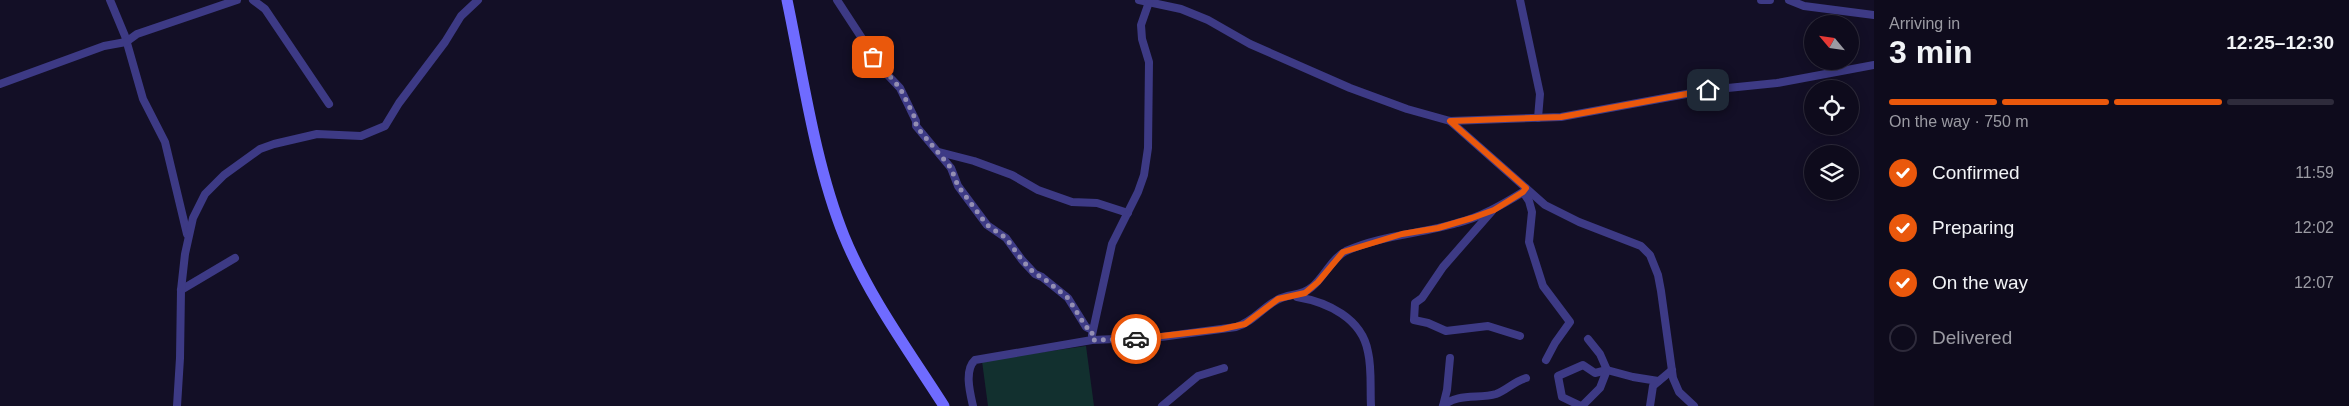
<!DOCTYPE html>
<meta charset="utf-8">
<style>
body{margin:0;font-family:Arial,sans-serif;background:#1c1929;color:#f1f3f6;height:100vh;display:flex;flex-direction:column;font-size:19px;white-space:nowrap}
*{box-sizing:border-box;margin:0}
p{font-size:16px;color:#9b9ba3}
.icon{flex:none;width:28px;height:28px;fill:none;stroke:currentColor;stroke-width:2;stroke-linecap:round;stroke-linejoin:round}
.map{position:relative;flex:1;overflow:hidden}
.details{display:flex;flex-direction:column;background:#0e0b1c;width:475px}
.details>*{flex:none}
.needle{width:32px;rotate:299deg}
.controls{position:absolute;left:1804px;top:15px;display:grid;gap:10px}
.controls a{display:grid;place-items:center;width:55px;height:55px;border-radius:50%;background:#0e0b1c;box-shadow:0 2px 12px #0003,0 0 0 1px #2e2b3b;font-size:25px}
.pin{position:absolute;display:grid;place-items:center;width:42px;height:42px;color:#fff;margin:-21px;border-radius:10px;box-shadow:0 2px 8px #0006}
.courier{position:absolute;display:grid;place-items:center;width:50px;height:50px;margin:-25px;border:4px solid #ea580c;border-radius:50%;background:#fff;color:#222;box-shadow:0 1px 6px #0007}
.overview em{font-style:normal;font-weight:700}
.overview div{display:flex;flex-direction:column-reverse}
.overview{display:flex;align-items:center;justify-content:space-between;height:85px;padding:0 15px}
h1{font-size:32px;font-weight:700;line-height:38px}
.bar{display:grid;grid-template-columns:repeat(4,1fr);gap:8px 5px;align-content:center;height:60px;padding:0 15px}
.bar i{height:6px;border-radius:4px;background:#2e2b3b}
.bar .selected{background:#ea580c}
.bar p{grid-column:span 4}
ol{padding:0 15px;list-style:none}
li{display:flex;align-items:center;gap:15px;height:55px}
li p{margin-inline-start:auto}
li .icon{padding:5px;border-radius:50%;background:#ea580c;color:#fff;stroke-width:4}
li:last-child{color:#9b9ba3}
li i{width:28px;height:28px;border:2px solid #2e2b3b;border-radius:50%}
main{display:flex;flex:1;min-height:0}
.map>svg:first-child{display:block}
</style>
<main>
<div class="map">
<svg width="1874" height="406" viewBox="0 0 1874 406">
<rect width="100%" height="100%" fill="#130f26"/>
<path fill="#12302f" d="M1086 346 1094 406H988L982 361Z"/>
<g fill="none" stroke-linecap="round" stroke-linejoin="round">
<g stroke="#3d3a85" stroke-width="8">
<path d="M110 0 125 36 143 99 165 142 187 234"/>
<path d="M253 0 265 9 329 104"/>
<path d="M837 0 882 69 900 88 916 121V126L951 168 958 186 987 225 1006 238 1022 260 1035 274 1042 277 1068 298 1086 327 1092 330"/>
<path d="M1139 0 1181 9 1208 20 1250 44 1350 88 1407 109 1450 121 1561 117 1708 90 1777 83 1874 65"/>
<path d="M1520 0 1540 94 1538 118"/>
<path d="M1761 0H1770"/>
<path d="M1789 0 1804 6 1874 15"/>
<path d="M0 84 104 46 126 42 137 34 237 0"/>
<path d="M1450 121 1545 205 1579 222 1641 246 1650 255 1658 275 1661 291 1673 378 1679 392 1694 406"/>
<path d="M939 152 974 161 1012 175 1038 190 1072 202 1097 203 1128 213"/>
<path d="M1523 192 1529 201 1532 212 1529 242 1543 286 1570 322 1555 343 1546 360"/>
<path d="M1492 211 1443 267 1422 298 1415 303 1414 320 1428 323 1446 331 1488 326 1520 336"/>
<path d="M181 290 235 258"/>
<path d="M1297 297C1327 302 1362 318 1368 352 1372 369 1370 389 1371 406"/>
<path d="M1092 335 1112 244 1138 192 1144 175 1148 148 1149 62 1142 39 1141 25 1149 2"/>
<path d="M177 406 180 358 181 290 185 254 193 218 205 194 224 175 260 149 274 144 317 134 361 136 385 126 399 103 445 42 461 16 478 0"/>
<path d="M973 406C970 393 964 370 975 360L1092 340 1161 337 1236 327C1253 322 1262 308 1277 300 1289 293 1301 297 1312 287 1324 277 1332 258 1346 251 1381 235 1421 234 1457 223 1481 217 1502 205 1523 192L1526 188"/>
<path d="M1162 406 1198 376 1224 368"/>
<path d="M1443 406C1457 393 1479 399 1496 394 1507 390 1513 382 1526 378"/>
<path d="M1443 406 1447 390 1450 358"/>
<path d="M1581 406 1562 397 1558 376 1583 365 1595 373 1607 370 1633 377 1658 381"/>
<path d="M1582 406 1600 388 1607 370 1600 354 1588 339"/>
<path d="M1650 406 1653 386 1672 370"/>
</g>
<path stroke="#6f6bff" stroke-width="11" d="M787 0C803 76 815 164 844 236 869 297 909 351 944 406"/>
</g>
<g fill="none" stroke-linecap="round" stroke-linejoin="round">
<path stroke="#948fb3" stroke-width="5" stroke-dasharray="0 9" d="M873 57 900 88 916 120V126L951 168 958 186 987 225 1006 238 1022 260 1035 274 1042 277 1068 298 1086 327 1092 330V340L1136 339"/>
<path stroke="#ea580c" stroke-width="6" d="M1136 339 1222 329 1245 324 1278 299 1305 293 1318 282 1343 252 1402 234 1438 228 1472 218 1494 210 1523 192 1526 188 1450 121 1561 117 1708 90"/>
</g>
</svg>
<div class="controls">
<a><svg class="needle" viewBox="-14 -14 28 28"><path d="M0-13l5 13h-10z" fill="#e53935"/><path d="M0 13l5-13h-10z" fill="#9b9ba3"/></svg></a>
<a><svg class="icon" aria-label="locate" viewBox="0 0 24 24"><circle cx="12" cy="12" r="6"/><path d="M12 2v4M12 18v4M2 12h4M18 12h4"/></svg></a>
<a><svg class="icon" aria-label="layers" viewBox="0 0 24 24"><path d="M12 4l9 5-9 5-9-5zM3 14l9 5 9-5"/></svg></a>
</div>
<div class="pin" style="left:873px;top:57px;background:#ea580c"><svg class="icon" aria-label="bag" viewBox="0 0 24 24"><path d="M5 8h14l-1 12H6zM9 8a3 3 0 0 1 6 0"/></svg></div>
<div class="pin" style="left:1708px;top:90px;background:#1f2937"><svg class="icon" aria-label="home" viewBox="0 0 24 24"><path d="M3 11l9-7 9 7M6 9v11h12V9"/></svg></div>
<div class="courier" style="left:1136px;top:339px"><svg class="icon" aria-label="car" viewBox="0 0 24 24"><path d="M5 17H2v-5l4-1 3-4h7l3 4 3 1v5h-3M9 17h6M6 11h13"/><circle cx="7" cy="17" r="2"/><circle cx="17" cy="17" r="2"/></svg></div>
</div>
<section class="details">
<div class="overview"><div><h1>3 min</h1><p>Arriving in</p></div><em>12:25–12:30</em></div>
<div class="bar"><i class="selected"></i><i class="selected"></i><i class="selected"></i><i></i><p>On the way · 750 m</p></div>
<ol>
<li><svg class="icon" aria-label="check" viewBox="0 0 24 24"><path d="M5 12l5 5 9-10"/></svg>Confirmed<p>11:59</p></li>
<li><svg class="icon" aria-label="check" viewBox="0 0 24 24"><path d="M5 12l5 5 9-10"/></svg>Preparing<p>12:02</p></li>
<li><svg class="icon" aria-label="check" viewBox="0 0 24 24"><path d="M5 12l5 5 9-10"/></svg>On the way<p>12:07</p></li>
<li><i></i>Delivered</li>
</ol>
</section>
</main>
